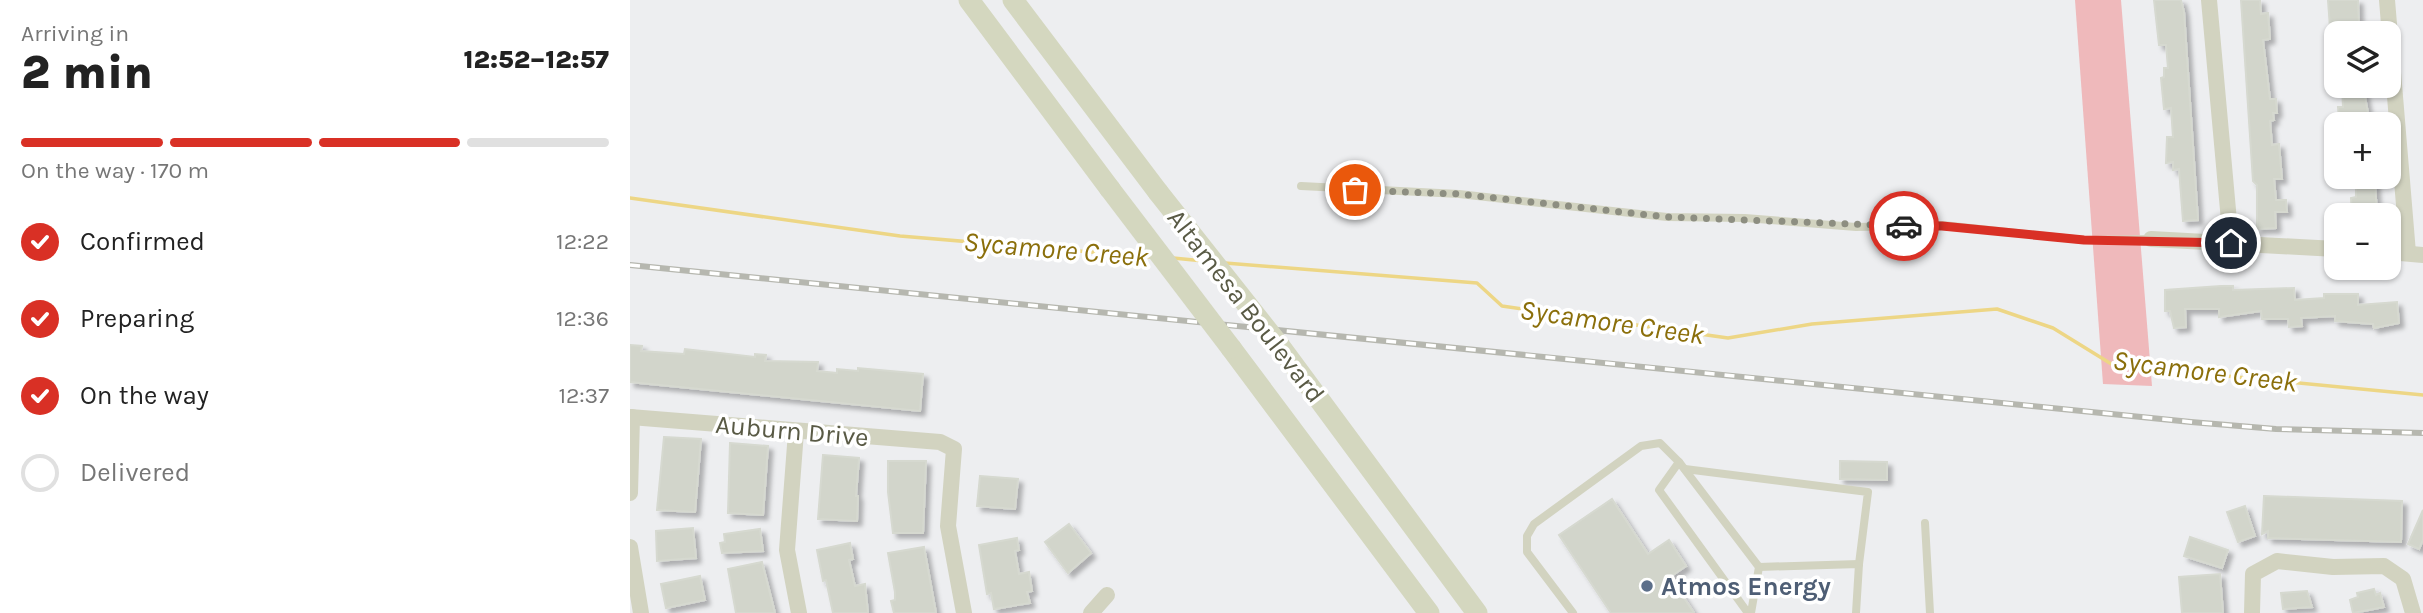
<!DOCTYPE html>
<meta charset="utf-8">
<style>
body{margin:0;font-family:Karla,sans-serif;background:#f2f2f2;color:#222;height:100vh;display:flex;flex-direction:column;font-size:26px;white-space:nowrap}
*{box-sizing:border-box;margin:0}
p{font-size:23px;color:#767676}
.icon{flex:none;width:38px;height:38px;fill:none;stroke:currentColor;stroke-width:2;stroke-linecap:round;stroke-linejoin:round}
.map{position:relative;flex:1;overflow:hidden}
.sheet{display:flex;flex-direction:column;background:#fff;width:630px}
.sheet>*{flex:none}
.buttons{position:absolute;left:1694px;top:21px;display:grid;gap:14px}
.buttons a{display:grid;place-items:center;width:77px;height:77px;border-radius:14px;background:#fff;box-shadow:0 2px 5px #0004;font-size:35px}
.pin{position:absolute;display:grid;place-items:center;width:60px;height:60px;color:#fff;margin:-30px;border:4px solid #fff;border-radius:50%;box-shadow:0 2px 7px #0007}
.courier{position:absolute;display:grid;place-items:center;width:70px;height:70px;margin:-35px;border:5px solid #d93025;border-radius:50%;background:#fff;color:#222;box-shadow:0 2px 9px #0007}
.summary em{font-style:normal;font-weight:800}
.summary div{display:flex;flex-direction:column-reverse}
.summary{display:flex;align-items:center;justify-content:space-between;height:119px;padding:0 21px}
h1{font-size:46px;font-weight:800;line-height:52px}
.bar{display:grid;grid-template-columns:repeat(4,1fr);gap:10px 7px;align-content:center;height:84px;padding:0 21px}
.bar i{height:9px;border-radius:5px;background:#e0e0e0}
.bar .current{background:#d93025}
.bar p{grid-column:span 4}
ol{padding:0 21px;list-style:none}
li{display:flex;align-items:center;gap:21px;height:77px}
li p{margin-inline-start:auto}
li .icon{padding:7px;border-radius:50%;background:#d93025;color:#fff;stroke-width:4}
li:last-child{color:#767676}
li i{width:38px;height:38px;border:4px solid #e0e0e0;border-radius:50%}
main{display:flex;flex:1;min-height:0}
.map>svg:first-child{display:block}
</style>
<main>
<section class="sheet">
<div class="summary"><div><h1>2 min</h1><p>Arriving in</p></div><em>12:52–12:57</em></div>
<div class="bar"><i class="current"></i><i class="current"></i><i class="current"></i><i></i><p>On the way · 170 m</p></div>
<ol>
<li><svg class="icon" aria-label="check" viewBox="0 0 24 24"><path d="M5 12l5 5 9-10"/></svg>Confirmed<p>12:22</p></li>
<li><svg class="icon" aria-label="check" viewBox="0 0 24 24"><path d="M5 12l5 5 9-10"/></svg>Preparing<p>12:36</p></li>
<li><svg class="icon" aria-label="check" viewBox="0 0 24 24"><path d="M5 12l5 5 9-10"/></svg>On the way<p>12:37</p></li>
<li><i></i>Delivered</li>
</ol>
</section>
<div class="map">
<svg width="1793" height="613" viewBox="0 0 1793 613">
<defs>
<filter id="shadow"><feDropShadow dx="4.5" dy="4.5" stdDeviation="2" flood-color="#0004"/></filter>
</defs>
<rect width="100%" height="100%" fill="#edeef0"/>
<path fill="#efb9bb" d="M1445 0H1491L1522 386 1473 384Z"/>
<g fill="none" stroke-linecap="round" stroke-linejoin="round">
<g stroke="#edd685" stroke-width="3.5">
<path d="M0 198 270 236 521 257"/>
<path d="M543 258 574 261"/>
<path d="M595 263 847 283 872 306 1098 338 1182 324 1367 309 1423 328 1483 365 1793 395"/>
</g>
</g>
<g fill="#d2d5cb" stroke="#d6d9d0" stroke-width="2" filter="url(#shadow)">
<path d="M1524 0H1551L1554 12 1568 220 1553 221 1549 169 1543 170V162L1536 163 1537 137H1543L1541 108 1534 109 1531 78 1534 77V68H1538L1536 45H1529Z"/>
<path d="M1611 0H1630L1631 14 1638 13 1640 39 1633 40 1640 99H1646L1647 113H1643L1644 120 1640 121 1642 145 1649 144 1652 179H1644L1646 200H1656L1657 212H1645L1646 228 1627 229V185L1623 181Z"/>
<path d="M1698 0H1728L1729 27 1700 28Z"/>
<path d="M1733 86 1740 124H1716L1715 117 1709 118 1708 107H1713L1712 87Z"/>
<path d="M1745 181 1747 215H1722L1721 198 1726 197V182Z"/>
<path d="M1591 286H1603V290L1664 288 1665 300 1694 298V294H1728V305L1767 302 1769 323 1744 328 1743 324 1705 321V316L1671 318 1672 326 1659 327 1658 319H1632L1631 311 1589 317V309H1555L1556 327 1544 328 1540 311H1535V290Z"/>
<path d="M0 345 12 346 11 351 54 354 55 349 125 357V354L136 355 135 361 188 362 187 371 207 373V369L228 371V368L293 374 290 411 0 382Z"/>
<path d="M34 437 71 439 65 512 27 510Z"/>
<path d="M100 443 138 446 133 515 98 513Z"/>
<path d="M193 455 229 458 226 496H228L227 521 188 519Z"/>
<path d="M258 461H296L293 533H263L258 492Z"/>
<path d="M1210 461 1257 462V480L1210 479Z"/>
<path d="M350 476 388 479 385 509 347 506Z"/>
<path d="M1634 496 1772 501 1771 542 1638 538V531L1632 534Z"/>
<path d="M982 499 1018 554 1039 540 1056 566 1040 577 1064 613H981L929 535Z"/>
<path d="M1615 506 1625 536 1608 542 1597 512Z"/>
<path d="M1793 510V540L1789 549 1778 544Z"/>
<path d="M439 524 461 553 438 573 415 542Z"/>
<path d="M63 528 66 558 27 561 26 531Z"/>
<path d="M130 529 133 551 92 553 90 543 95 542 94 534Z"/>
<path d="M1560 537 1598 550 1592 568 1554 556Z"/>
<path d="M387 538 389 550 385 551 389 574 399 572 402 591 397 592 400 603 364 609 361 593 357 594 349 545Z"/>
<path d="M220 543 223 559 219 560 225 586 235 584 238 613H203L196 580 193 581 187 550Z"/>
<path d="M294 547 306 613H264L261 601 265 600V592L258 553Z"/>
<path d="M132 562 145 613H106L98 569Z"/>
<path d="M1590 574 1593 613H1552L1549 577Z"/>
<path d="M70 576 75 600 36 608 31 584Z"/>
<path d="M1744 589 1746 595 1750 593 1754 607 1723 613 1720 600 1728 597 1727 593Z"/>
<path d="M1677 591 1682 607 1653 609 1651 593Z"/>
</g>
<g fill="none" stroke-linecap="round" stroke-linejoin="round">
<g stroke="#d2d3c0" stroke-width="8">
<path d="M671 186 829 194 1037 217 1115 218 1226 227 1313 225 1454 240 1521 239"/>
<path d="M1049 462 1029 490 1118 613"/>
<path d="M1055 469 1238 492 1229 564"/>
<path d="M1295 523 1300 613"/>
<path d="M1129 567 1229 564 1226 613"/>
<path d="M943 613 897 552V536L904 524 1011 446 1030 443 1049 462 1129 567 1121 613"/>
</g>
<g stroke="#d2d3c0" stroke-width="16">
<path d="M1579 0 1601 243"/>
<path d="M1757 0 1778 253"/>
<path d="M1521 239 1706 249"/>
<path d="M1759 252 1793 255"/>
<path d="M0 417 310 442 324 449 318 526 334 613"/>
<path d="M166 432 157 550 169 613"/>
<path d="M0 493 2 417"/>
<path d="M0 547 11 613"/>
<path d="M461 613 477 595"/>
<path d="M1622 613 1623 574 1647 561 1703 567 1754 566 1773 579 1783 613"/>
</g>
<g stroke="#d4d7bf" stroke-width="21">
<path d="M339 0 480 189"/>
<path d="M383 0 528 192"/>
<path d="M649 345 847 613"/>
<path d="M601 348 799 613"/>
</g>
<defs>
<path id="rail" d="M0 265 1561 422 1646 429 1793 433"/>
</defs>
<use href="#rail" stroke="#b6b7af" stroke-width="6"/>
<use href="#rail" stroke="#fff" stroke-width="3.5" stroke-dasharray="10" stroke-linecap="butt"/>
<g stroke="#d4d7bf" stroke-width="21">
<path d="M480 189 601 348"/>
<path d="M528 192 649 345"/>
</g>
</g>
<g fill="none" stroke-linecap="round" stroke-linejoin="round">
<path stroke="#8d8e81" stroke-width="7" stroke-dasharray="0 12.6" d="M725 190 829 194 1037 217 1274 226"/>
<path stroke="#d93025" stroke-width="9" d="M1274 226H1312L1454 240 1601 243"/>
</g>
<circle fill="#5c6f8a" stroke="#fff" stroke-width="2.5" cx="1017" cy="586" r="7"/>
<g text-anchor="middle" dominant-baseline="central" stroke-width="7" stroke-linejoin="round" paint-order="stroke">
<g font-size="26" fill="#595a45" stroke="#fff">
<text transform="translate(616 306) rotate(52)">Altamesa Boulevard</text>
<text transform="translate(162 431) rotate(5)">Auburn Drive</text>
</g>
<g font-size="26" font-weight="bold" fill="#4e5e75" stroke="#fff" text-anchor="start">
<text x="1031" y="586">Atmos Energy</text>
</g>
<g font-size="28" font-style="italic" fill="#8b6f0b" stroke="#fff">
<text transform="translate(426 249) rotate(5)">Sycamore Creek</text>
<text transform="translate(982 322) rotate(8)">Sycamore Creek</text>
<text transform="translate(1575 371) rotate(7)">Sycamore Creek</text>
</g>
</g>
</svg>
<div class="buttons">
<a><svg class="icon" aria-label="layers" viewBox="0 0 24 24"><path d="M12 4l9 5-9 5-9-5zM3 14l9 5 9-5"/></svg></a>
<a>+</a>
<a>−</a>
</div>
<div class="pin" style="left:725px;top:190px;background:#ea580c"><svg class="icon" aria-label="bag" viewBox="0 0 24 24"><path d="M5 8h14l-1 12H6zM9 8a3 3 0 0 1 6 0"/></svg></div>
<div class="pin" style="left:1601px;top:243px;background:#1f2937"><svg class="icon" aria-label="home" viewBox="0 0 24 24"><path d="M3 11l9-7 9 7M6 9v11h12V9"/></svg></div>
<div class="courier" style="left:1274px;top:226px"><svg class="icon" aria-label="car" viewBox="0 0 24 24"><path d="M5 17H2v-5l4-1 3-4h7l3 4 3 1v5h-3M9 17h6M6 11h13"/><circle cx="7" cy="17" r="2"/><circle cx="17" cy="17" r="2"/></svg></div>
</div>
</main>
